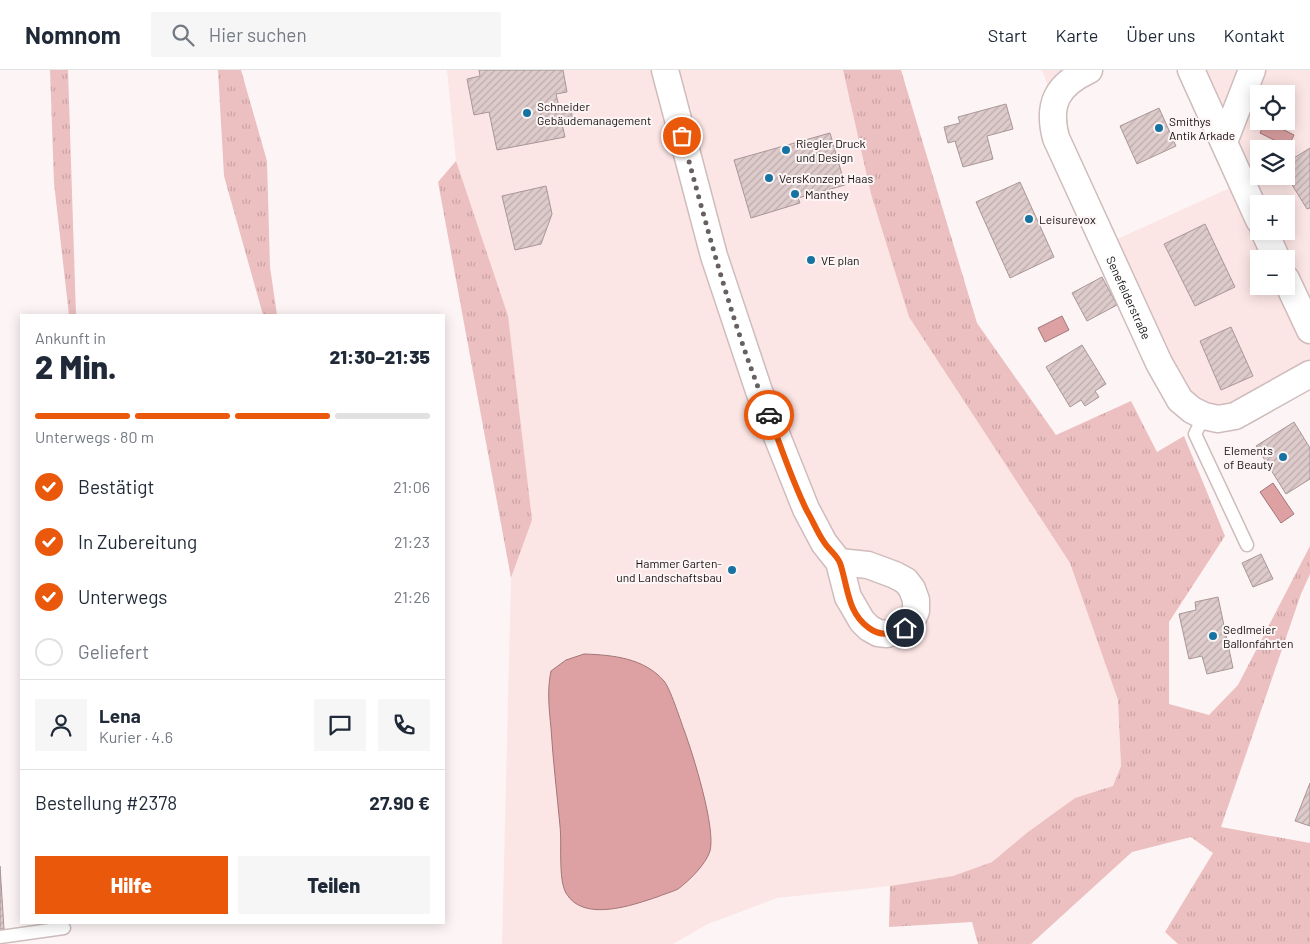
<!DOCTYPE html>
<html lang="de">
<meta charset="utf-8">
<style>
body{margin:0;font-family:Barlow,sans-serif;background:#f6f6f7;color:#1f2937;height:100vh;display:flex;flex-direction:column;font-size:19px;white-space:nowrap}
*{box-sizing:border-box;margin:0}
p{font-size:16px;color:#747a83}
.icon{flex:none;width:28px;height:28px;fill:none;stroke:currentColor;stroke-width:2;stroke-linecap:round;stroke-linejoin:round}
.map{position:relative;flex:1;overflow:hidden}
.panel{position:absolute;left:20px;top:244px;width:425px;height:610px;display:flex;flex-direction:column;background:#fff;border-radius:0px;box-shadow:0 2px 12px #0003}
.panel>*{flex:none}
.buttons{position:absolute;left:1250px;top:15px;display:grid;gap:10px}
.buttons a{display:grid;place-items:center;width:45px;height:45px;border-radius:0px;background:#fff;box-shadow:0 2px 12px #0003;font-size:25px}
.pin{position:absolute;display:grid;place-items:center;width:42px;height:42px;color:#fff;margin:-21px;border:2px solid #fff;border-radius:50%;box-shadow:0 1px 5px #0007}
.courier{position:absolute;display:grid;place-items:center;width:50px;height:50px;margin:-25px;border:4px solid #ea580c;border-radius:50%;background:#fff;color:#222;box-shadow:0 1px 6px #0007}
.head em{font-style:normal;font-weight:800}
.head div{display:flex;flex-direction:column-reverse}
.head{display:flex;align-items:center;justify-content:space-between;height:85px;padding:0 15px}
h1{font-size:32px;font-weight:800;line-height:38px}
.bar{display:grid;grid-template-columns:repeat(4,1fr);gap:8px 5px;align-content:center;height:60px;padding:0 15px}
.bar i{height:6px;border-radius:4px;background:#e0e1e3}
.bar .selected{background:#ea580c}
.bar p{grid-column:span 4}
.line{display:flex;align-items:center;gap:12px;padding:0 15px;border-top:1px solid #e0e1e3}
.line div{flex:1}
.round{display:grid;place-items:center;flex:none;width:52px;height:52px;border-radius:0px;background:#f6f6f7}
ol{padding:0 15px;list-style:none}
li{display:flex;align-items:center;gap:15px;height:55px}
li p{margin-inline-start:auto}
li .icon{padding:5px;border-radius:50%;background:#ea580c;color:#fff;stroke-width:4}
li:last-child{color:#747a83}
li i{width:28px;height:28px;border:2px solid #e0e1e3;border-radius:50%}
.button{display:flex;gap:10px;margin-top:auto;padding:10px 15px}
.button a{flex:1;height:58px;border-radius:0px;background:#ea580c;color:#fff;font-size:20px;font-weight:800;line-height:58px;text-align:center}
.button a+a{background:#f6f6f7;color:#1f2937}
header{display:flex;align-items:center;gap:30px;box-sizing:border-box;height:70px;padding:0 25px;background:#fff;border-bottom:1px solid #e0e1e3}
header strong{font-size:24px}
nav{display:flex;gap:28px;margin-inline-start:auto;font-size:18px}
.search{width:350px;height:45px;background:#f6f6f7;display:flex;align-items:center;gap:12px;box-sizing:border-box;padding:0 18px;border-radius:0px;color:#747a83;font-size:19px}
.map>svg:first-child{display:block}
</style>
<header>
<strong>Nomnom</strong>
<div class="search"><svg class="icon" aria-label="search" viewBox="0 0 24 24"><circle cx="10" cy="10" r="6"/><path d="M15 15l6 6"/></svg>Hier suchen</div>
<nav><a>Start</a><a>Karte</a><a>Über uns</a><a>Kontakt</a></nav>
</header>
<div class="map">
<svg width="1310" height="874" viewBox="0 0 1310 874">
<defs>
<pattern id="grass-tufts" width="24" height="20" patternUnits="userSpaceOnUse" patternTransform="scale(1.25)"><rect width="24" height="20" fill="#ecbfc0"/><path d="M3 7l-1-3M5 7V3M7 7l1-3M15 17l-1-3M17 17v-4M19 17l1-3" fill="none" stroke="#caa3a4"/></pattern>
<pattern id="building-hatch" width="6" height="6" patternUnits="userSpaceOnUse" patternTransform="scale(1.25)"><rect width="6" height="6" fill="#ddcaca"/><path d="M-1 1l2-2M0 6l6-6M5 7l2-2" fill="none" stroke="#bdacac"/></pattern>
</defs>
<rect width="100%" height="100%" fill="#fdf5f5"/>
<g fill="#fce5e5" fill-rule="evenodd">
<path d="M447 0H843L871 124 909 247 1070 493 1118 630 1121 696 1113 716 1075 728 1028 762 992 792 953 806 890 816 777 828 708 854 673 874H502L511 509 532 450 456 91Z"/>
<path d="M1042 0H1065L1049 19Z"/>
<path d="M1191 0H1310V304L1204 346 1104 175 1241 113ZM1259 24H1286V51H1259ZM1259 79H1286V106H1259ZM1259 134H1286V161H1259ZM1259 189H1286V216H1259Z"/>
</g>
<g fill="url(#grass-tufts)">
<path d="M50 0H68L76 245H69L54 113Z"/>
<path d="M218 0H241L267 91 270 197 277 245H263L224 106Z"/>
<path d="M843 0H901L977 253 1056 365 1131 331 1157 382 1184 366 1225 466 1169 552V634L1209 645 1238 615 1310 476V504L1301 524 1221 757 1310 773V874H1178L1165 862 1213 783 1191 767 1132 782 1031 874H978L972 852 889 857 890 816 953 806 992 792 1028 762 1075 728 1113 716 1121 696 1118 630 1070 493 909 247 871 124Z"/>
<path d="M456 91 508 246 532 450 511 508 438 112Z"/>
</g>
<g fill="#dea1a3" stroke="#a27677">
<path d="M1266 51 1294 65 1288 77 1260 63Z"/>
<path d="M1062 246 1069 260 1045 272 1038 258Z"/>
<path d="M1273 413 1294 444 1281 453 1260 422Z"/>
<path d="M584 584C613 585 644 588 664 611 670 618 680 649 684 660 693 684 716 758 710 781 706 794 689 811 678 819 672 822 664 824 657 827 633 835 583 853 566 823 558 809 562 773 560 756 557 723 553 691 551 658 549 638 547 620 551 601L566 590Z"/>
</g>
<g fill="url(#building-hatch)" stroke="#a99696">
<path d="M479 0H563L567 22 556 24 560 41 571 39 573 52 562 54 565 67 497 80 489 42 474 45 467 9 480 6Z"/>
<path d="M1006 34 1013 59 987 66 993 89 963 97 955 71 948 73 944 57 960 53 958 47Z"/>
<path d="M1159 38 1176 76 1137 94 1120 56Z"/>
<path d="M830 63 845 115 798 128 800 133 751 148 734 90Z"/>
<path d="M1310 78V138L1307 139 1286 105V93Z"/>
<path d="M1020 112 1054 187 1010 208 976 132Z"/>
<path d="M546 116 552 144 541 174 515 180 502 126Z"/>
<path d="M1205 154 1235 217 1195 236 1164 174Z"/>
<path d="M1102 207 1117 235 1087 251 1072 223Z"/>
<path d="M1231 257 1253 306 1221 320 1200 271Z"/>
<path d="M1082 275 1106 314 1095 321 1099 327 1085 336 1081 330 1070 337 1046 297Z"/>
<path d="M1294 352 1310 378V409L1286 424 1256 376Z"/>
<path d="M1261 484 1273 509 1253 517 1242 493Z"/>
<path d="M1218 527 1233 598 1207 604 1202 586 1189 589 1179 544 1196 540 1195 532Z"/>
<path d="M1310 713V756L1295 751Z"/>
<path d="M0 796 4 859H0Z"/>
</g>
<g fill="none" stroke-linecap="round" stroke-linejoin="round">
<defs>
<g id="lane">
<path d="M1204 346 1195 364 1247 475"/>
<path d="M0 867 64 858"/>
</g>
<g id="street">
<path d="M665 0 714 186 759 321 806 439 824 473 839 492 848 527 862 551 869 558 878 563 887 564 905 558 912 551 916 541V530L912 519 906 511 895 505 868 495 839 492"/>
<path id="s1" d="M1089 0C1057 15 1047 34 1056 68L1159 293 1180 330 1192 340 1204 346 1218 349 1235 346 1310 304"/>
<path d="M1191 0 1259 150"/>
<path d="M1224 72 1252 0"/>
<path d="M1264 161 1277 189"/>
<path d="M1286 209 1310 260"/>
</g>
</defs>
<use href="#lane" stroke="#cfbcbc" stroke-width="15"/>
<use href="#street" stroke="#cfbcbc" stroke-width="29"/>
<use href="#lane" stroke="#fff" stroke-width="12"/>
<use href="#street" stroke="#fff" stroke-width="26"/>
</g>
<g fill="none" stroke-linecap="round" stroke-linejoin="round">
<path stroke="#676060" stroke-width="5" stroke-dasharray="0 9" d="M682 66C708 160 732 255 769 345"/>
<path stroke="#ea580c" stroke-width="6" d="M769 345C781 377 792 411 807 441 813 451 817 462 824 472 828 479 837 485 840 493 848 516 847 543 869 558 881 567 893 564 905 558"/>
</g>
<g fill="#1673a1" stroke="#fdf5f5" stroke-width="2">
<circle cx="527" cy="43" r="5"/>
<circle cx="1159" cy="58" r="5"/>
<circle cx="786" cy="80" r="5"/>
<circle cx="769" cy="108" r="5"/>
<circle cx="795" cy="124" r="5"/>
<circle cx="1029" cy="149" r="5"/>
<circle cx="811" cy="190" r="5"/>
<circle cx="1283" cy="387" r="5"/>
<circle cx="732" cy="500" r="5"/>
<circle cx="1213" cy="566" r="5"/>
</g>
<g text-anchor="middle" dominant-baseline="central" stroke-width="4" stroke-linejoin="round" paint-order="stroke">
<g font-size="12" fill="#161010" stroke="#fdf5f5" text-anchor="start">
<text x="537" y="36">Schneider<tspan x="537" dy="14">Gebäudemanagement</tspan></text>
<text x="1169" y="51">Smithys<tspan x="1169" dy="14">Antik Arkade</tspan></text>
<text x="796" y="73">Riegler Druck<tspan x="796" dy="14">und Design</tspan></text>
<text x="779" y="108">VersKonzept Haas</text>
<text x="805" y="124">Manthey</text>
<text x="1039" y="149">Leisurevox</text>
<text x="821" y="190">VE plan</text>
<text x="1273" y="380" text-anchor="end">Elements<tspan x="1273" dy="14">of Beauty</tspan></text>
<text x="722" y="493" text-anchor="end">Hammer Garten-<tspan x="722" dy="14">und Landschaftsbau</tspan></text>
<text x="1223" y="559">Sedlmeier<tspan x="1223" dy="14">Ballonfahrten</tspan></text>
</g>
<g font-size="12" fill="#161010" stroke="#fdf5f5">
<text stroke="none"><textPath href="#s1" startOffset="260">Senefelderstraße</textPath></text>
</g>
</g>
</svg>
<div class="buttons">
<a><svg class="icon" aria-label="locate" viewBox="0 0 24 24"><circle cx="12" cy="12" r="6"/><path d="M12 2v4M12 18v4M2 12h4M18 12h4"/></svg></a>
<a><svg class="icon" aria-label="layers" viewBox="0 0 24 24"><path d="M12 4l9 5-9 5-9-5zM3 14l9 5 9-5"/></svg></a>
<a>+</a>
<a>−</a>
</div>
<div class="pin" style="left:682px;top:66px;background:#ea580c"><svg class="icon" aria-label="bag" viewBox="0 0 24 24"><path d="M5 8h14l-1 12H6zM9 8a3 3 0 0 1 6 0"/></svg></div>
<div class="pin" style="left:905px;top:558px;background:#1f2937"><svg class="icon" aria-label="home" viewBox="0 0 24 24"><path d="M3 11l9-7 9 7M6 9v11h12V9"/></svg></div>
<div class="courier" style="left:769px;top:345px"><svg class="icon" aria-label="car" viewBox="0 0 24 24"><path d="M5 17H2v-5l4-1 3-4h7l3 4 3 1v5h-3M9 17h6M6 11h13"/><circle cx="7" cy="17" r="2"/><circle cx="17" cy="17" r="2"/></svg></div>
<section class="panel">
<div class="head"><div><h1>2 Min.</h1><p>Ankunft in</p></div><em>21:30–21:35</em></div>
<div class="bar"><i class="selected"></i><i class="selected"></i><i class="selected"></i><i></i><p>Unterwegs · 80 m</p></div>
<ol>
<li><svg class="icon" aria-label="check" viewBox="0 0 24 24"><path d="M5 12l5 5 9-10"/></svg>Bestätigt<p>21:06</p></li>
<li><svg class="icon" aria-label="check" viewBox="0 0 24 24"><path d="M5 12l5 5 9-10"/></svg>In Zubereitung<p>21:23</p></li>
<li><svg class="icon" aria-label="check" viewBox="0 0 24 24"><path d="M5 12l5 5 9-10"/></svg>Unterwegs<p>21:26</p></li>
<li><i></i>Geliefert</li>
</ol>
<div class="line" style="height:90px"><a class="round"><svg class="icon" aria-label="person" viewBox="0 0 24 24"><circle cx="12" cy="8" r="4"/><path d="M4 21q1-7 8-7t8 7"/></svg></a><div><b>Lena</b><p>Kurier · 4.6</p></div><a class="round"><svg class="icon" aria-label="chat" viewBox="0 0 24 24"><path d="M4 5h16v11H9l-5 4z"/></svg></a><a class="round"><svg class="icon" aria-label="phone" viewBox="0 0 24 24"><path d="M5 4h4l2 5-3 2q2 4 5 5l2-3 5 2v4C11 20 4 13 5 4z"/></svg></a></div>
<div class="line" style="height:65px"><div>Bestellung #2378</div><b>27.90 €</b></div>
<div class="button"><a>Hilfe</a><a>Teilen</a></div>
</section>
</div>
